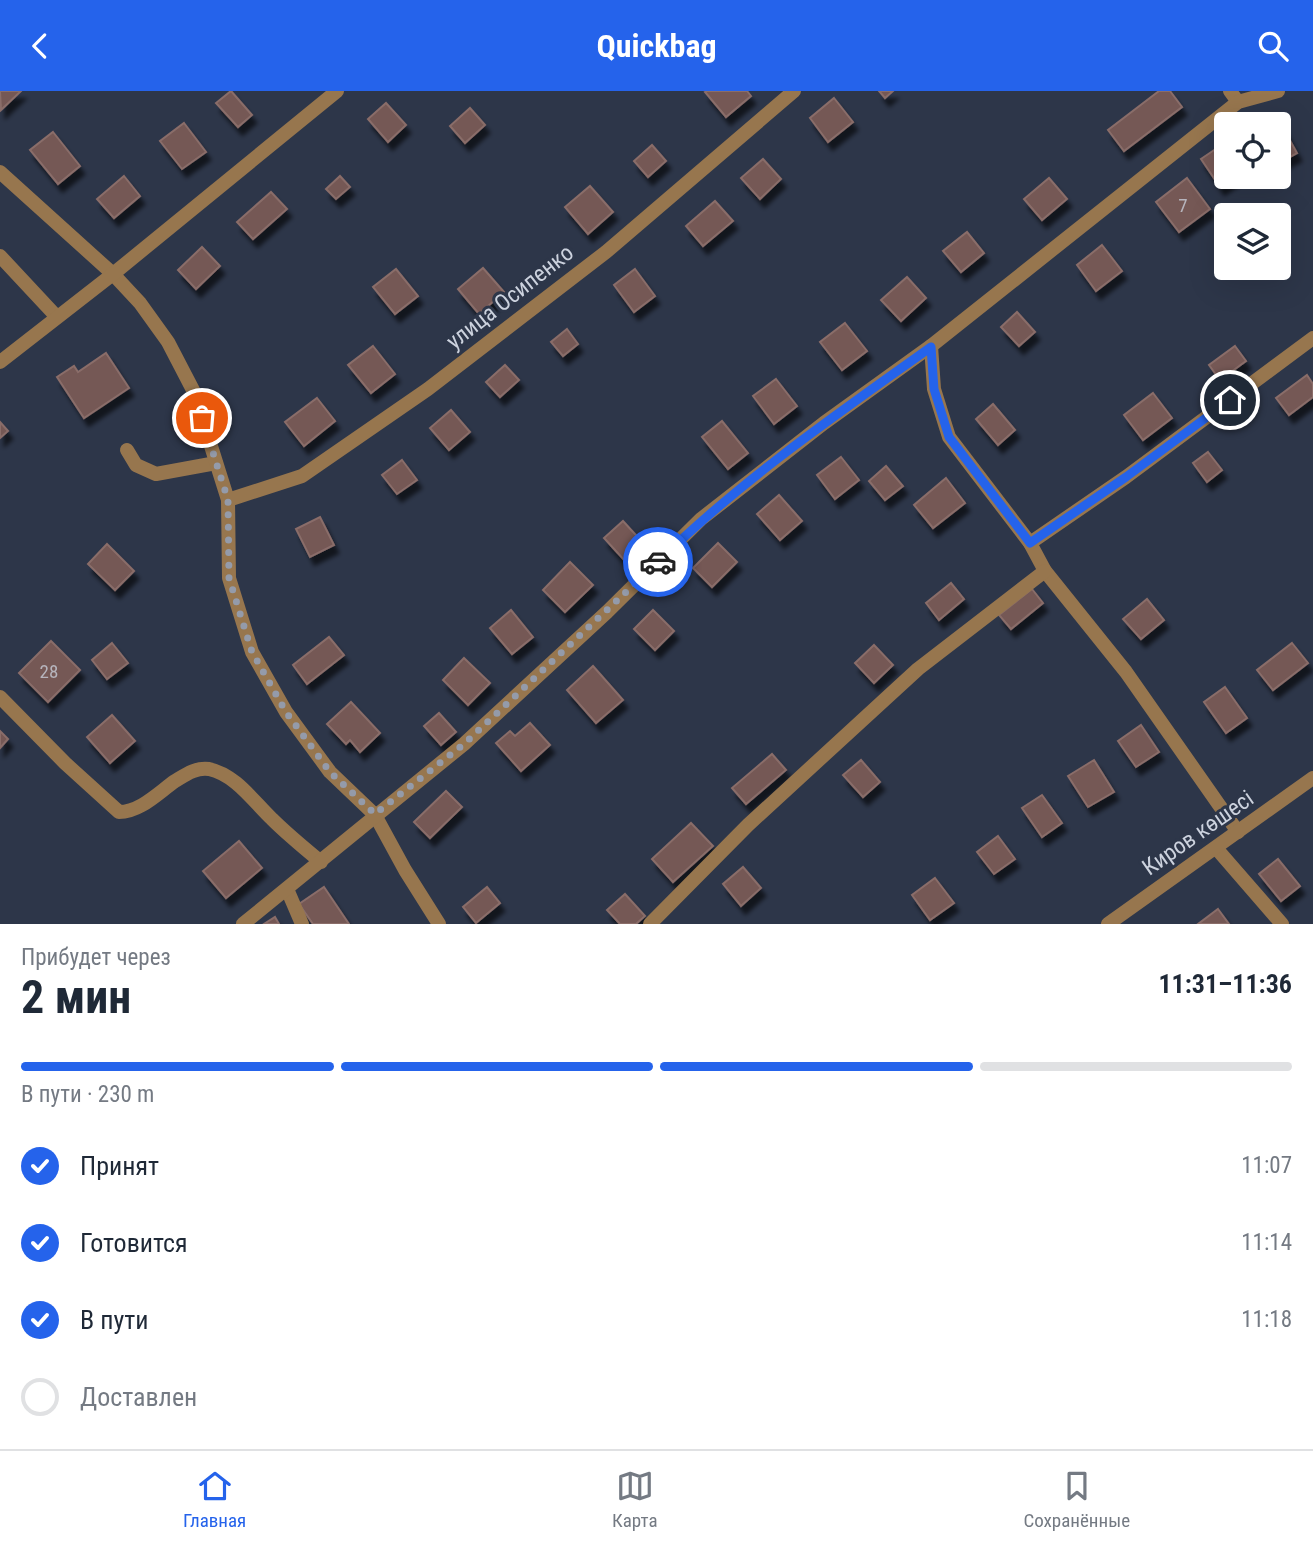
<!DOCTYPE html>
<html lang="ru">
<meta charset="utf-8">
<style>
body{margin:0;font-family:"Roboto Condensed",sans-serif;background:#f2f2f3;color:#1f2937;height:100vh;display:flex;flex-direction:column;font-size:26px;white-space:nowrap}
*{box-sizing:border-box;margin:0}
p{font-size:23px;color:#747a83}
.icon{flex:none;width:38px;height:38px;fill:none;stroke:currentColor;stroke-width:2;stroke-linecap:round;stroke-linejoin:round}
.map{position:relative;height:833px;overflow:hidden}
.panel{display:flex;flex-direction:column;background:#fff;flex:1}
.panel>*{flex:none}
.buttons{position:absolute;left:1214px;top:21px;display:grid;gap:14px}
.buttons a{display:grid;place-items:center;width:77px;height:77px;border-radius:7px;background:#fff;box-shadow:0 7px 28px #0002;font-size:35px}
.pin{position:absolute;display:grid;place-items:center;width:60px;height:60px;color:#fff;margin:-30px;border:4px solid #fff;border-radius:50%;box-shadow:0 2px 7px #0007}
.courier{position:absolute;display:grid;place-items:center;width:70px;height:70px;margin:-35px;border:5px solid #2563eb;border-radius:50%;background:#fff;color:#222;box-shadow:0 2px 9px #0007}
.head em{font-style:normal;font-weight:700}
.head div{display:flex;flex-direction:column-reverse}
.head{display:flex;align-items:center;justify-content:space-between;height:119px;padding:0 21px}
h1{font-size:46px;font-weight:700;line-height:52px}
.bar{display:grid;grid-template-columns:repeat(4,1fr);gap:10px 7px;align-content:center;height:84px;padding:0 21px}
.bar i{height:9px;border-radius:5px;background:#e0e1e3}
.bar .current{background:#2563eb}
.bar p{grid-column:span 4}
ol{padding:0 21px;list-style:none}
li{display:flex;align-items:center;gap:21px;height:77px}
li p{margin-inline-start:auto}
li .icon{padding:7px;border-radius:50%;background:#2563eb;color:#fff;stroke-width:4}
li:last-child{color:#747a83}
li i{width:38px;height:38px;border:4px solid #e0e1e3;border-radius:50%}
header{display:flex;justify-content:space-between;align-items:center;height:91px;padding:0 21px;background:#2563eb;color:#fff;font-size:32px;font-weight:700}
.dock{display:flex;justify-content:space-around;align-items:center;height:98px;border-top:2px solid #e0e1e3;background:#fff;font-size:19px;color:#747a83}
.dock a{display:grid;justify-items:center;gap:4px}
.dock .current{color:#2563eb}
.map>svg:first-child{display:block}
</style>
<header><svg class="icon" aria-label="back" viewBox="0 0 24 24"><path d="M15 5l-7 7 7 7"/></svg>Quickbag<svg class="icon" aria-label="search" viewBox="0 0 24 24"><circle cx="10" cy="10" r="6"/><path d="M15 15l6 6"/></svg></header>
<div class="map">
<svg width="1313" height="833" viewBox="0 0 1313 833">
<defs>
<filter id="shadow"><feDropShadow dx="4.5" dy="8" stdDeviation="2" flood-color="#0009"/></filter>
</defs>
<rect width="100%" height="100%" fill="#2d3649"/>
<g fill="#745855" stroke="#8a6d69" stroke-width="2" filter="url(#shadow)">
<path d="M0 0H21L1 19Z"/>
<path d="M231 0 252 24 238 36 216 12Z"/>
<path d="M707 0H747L751 5 726 26 705 1Z"/>
<path d="M879 0H893L885 7Z"/>
<path d="M1159 0H1170L1182 16 1124 60 1108 39Z"/>
<path d="M834 7 853 31 828 51 810 27Z"/>
<path d="M386 12 406 34 388 51 368 28Z"/>
<path d="M470 17 485 34 465 52 450 35Z"/>
<path d="M184 32 206 61 182 78 160 50Z"/>
<path d="M1282 35 1297 62 1279 72V36Z"/>
<path d="M53 41 80 75 58 93 30 59Z"/>
<path d="M1226 51 1227 86H1235L1220 96 1201 68Z"/>
<path d="M652 54 666 70 648 86 634 70Z"/>
<path d="M763 68 781 88 760 108 741 87Z"/>
<path d="M124 85 140 105 114 127 97 108Z"/>
<path d="M340 85 350 96 336 108 326 98Z"/>
<path d="M1049 87 1067 108 1042 129 1024 108Z"/>
<path d="M1187 87 1210 118 1179 141 1156 111Z"/>
<path d="M590 95 613 121 588 143 565 116Z"/>
<path d="M271 101 287 118 253 148 237 131Z"/>
<path d="M715 110 733 130 703 155 686 135Z"/>
<path d="M967 141 984 162 961 181 943 160Z"/>
<path d="M1102 154 1122 180 1096 200 1077 174Z"/>
<path d="M202 156 220 175 196 198 178 179Z"/>
<path d="M483 177 504 201 479 223 458 198Z"/>
<path d="M396 178 418 205 395 223 373 196Z"/>
<path d="M635 178 655 205 634 221 614 194Z"/>
<path d="M907 186 926 207 901 230 881 209Z"/>
<path d="M1017 221 1035 241 1019 255 1001 236Z"/>
<path d="M845 232 867 260 842 279 820 251Z"/>
<path d="M567 238 578 253 563 265 551 251Z"/>
<path d="M373 255 395 283 371 302 348 274Z"/>
<path d="M1235 255 1246 270 1220 289 1209 274Z"/>
<path d="M106 262 129 297 84 327 57 286 74 275 78 281Z"/>
<path d="M505 274 519 289 500 306 486 291Z"/>
<path d="M1307 284 1313 293V306L1289 324 1276 307Z"/>
<path d="M776 288 797 315 774 333 753 305Z"/>
<path d="M1153 302 1172 327 1143 349 1124 324Z"/>
<path d="M317 307 335 330 304 355 285 331Z"/>
<path d="M993 313 1015 339 998 354 976 328Z"/>
<path d="M451 319 470 341 449 359 430 337Z"/>
<path d="M722 330 748 362 728 378 702 346Z"/>
<path d="M0 331 8 340 0 347Z"/>
<path d="M1208 361 1222 379 1207 391 1193 372Z"/>
<path d="M841 366 859 389 835 408 817 384Z"/>
<path d="M402 369 417 389 397 403 382 384Z"/>
<path d="M886 375 903 395 885 409 869 390Z"/>
<path d="M946 387 965 412 933 437 914 414Z"/>
<path d="M779 404 802 430 780 449 757 423Z"/>
<path d="M320 426 334 454 310 466 296 438Z"/>
<path d="M623 430 645 454 626 471 604 447Z"/>
<path d="M718 452 737 471 712 496 693 477Z"/>
<path d="M107 453 134 480 115 499 88 473Z"/>
<path d="M570 471 593 494 565 521 543 499Z"/>
<path d="M951 492 964 508 939 529 926 512Z"/>
<path d="M1032 498 1043 512 1011 538 999 524Z"/>
<path d="M1147 508 1164 529 1141 548 1123 528Z"/>
<path d="M511 519 533 546 512 563 490 537Z"/>
<path d="M653 519 674 540 655 559 634 538Z"/>
<path d="M329 546 344 564 307 593 293 574Z"/>
<path d="M51 550 80 579 48 611 19 582Z"/>
<path d="M112 552 128 572 107 588 92 569Z"/>
<path d="M1292 552 1308 572 1273 599 1257 579Z"/>
<path d="M874 554 893 574 874 592 855 572Z"/>
<path d="M464 567 490 592 468 614 443 589Z"/>
<path d="M593 575 623 609 596 632 567 599Z"/>
<path d="M1225 596 1247 627 1226 642 1204 611Z"/>
<path d="M351 611 380 642 360 661 350 649 346 653 327 633Z"/>
<path d="M439 622 456 641 441 654 424 635Z"/>
<path d="M112 624 135 650 110 672 87 646Z"/>
<path d="M530 632 550 654 521 680 496 652 510 640 515 645Z"/>
<path d="M1141 634 1159 661 1136 676 1118 650Z"/>
<path d="M0 640 8 648 0 657Z"/>
<path d="M772 663 786 679 746 713 732 697Z"/>
<path d="M861 669 880 691 863 706 843 684Z"/>
<path d="M1094 669 1114 701 1088 716 1068 685Z"/>
<path d="M446 700 462 716 430 747 414 731Z"/>
<path d="M1042 704 1062 732 1042 746 1022 717Z"/>
<path d="M691 732 713 755 673 791 652 768Z"/>
<path d="M998 745 1015 768 994 783 977 761Z"/>
<path d="M239 750 262 777 226 807 203 780Z"/>
<path d="M1278 768 1300 795 1281 810 1259 783Z"/>
<path d="M743 776 761 797 741 815 723 793Z"/>
<path d="M935 787 954 812 930 829 912 804Z"/>
<path d="M324 796 349 833H313L299 813Z"/>
<path d="M487 796 500 812 476 832 463 816Z"/>
<path d="M625 803 645 825 636 833H620L607 819Z"/>
<path d="M1218 818 1229 833H1198Z"/>
<path d="M275 826 279 833H264Z"/>
</g>
<g fill="none" stroke-linecap="round" stroke-linejoin="round">
<g stroke="#97764e" stroke-width="14">
<path d="M127 359 136 374 156 383 216 372"/>
<path d="M287 798 302 833"/>
</g>
<g stroke="#97764e" stroke-width="14">
<path d="M1230 0 1238 11"/>
<path d="M0 81 113 183 140 212 168 251 194 301 228 409 229 487 252 561 286 621 330 681 375 724 405 779 439 833"/>
<path d="M0 165 56 225"/>
<path d="M931 255 934 298 949 346 1030 452 1045 480 1126 581 1238 741"/>
<path d="M0 271 113 183 337 0"/>
<path d="M228 409 302 385 428 298 606 161 794 0"/>
<path d="M1030 452 1126 386 1313 247"/>
<path d="M0 606 65 672 119 721C140 721 158 702 175 690 185 684 196 676 209 678 236 684 253 710 272 728 287 743 304 757 321 771"/>
<path d="M1216 757 1282 833"/>
<path d="M243 833 464 653 607 521 701 428 824 332 931 255 1238 11 1278 0"/>
<path d="M650 833 748 734 918 578 1045 480"/>
<path d="M1108 833 1313 687"/>
</g>
</g>
<g fill="none" stroke-linecap="round" stroke-linejoin="round">
<path stroke="#949baa" stroke-width="7" stroke-dasharray="0 12.6" d="M202 327 228 409 229 487 252 561 286 621 330 681 375 723 464 653 658 471"/>
<path stroke="#2563eb" stroke-width="9" d="M658 471C740 390 837 323 931 256L934 298 949 346 1030 452 1126 386 1230 309"/>
</g>
<g text-anchor="middle" dominant-baseline="central" stroke-width="6" stroke-linejoin="round" paint-order="stroke">
<g font-size="19" fill="#b6b4bc">
<text x="1183" y="114">7</text>
<text x="49" y="580">28</text>
</g>
<g font-size="23" fill="#ccd2de" stroke="#2d3649">
<text transform="translate(510 206) rotate(-38)">улица Осипенко</text>
<text transform="translate(1198 742) rotate(-35)">Киров көшесі</text>
</g>
</g>
</svg>
<div class="buttons">
<a><svg class="icon" aria-label="locate" viewBox="0 0 24 24"><circle cx="12" cy="12" r="6"/><path d="M12 2v4M12 18v4M2 12h4M18 12h4"/></svg></a>
<a><svg class="icon" aria-label="layers" viewBox="0 0 24 24"><path d="M12 4l9 5-9 5-9-5zM3 14l9 5 9-5"/></svg></a>
</div>
<div class="pin" style="left:202px;top:327px;background:#ea580c"><svg class="icon" aria-label="bag" viewBox="0 0 24 24"><path d="M5 8h14l-1 12H6zM9 8a3 3 0 0 1 6 0"/></svg></div>
<div class="pin" style="left:1230px;top:309px;background:#1f2937"><svg class="icon" aria-label="home" viewBox="0 0 24 24"><path d="M3 11l9-7 9 7M6 9v11h12V9"/></svg></div>
<div class="courier" style="left:658px;top:471px"><svg class="icon" aria-label="car" viewBox="0 0 24 24"><path d="M5 17H2v-5l4-1 3-4h7l3 4 3 1v5h-3M9 17h6M6 11h13"/><circle cx="7" cy="17" r="2"/><circle cx="17" cy="17" r="2"/></svg></div>
</div>
<section class="panel">
<div class="head"><div><h1>2 мин</h1><p>Прибудет через</p></div><em>11:31–11:36</em></div>
<div class="bar"><i class="current"></i><i class="current"></i><i class="current"></i><i></i><p>В пути · 230 m</p></div>
<ol>
<li><svg class="icon" aria-label="check" viewBox="0 0 24 24"><path d="M5 12l5 5 9-10"/></svg>Принят<p>11:07</p></li>
<li><svg class="icon" aria-label="check" viewBox="0 0 24 24"><path d="M5 12l5 5 9-10"/></svg>Готовится<p>11:14</p></li>
<li><svg class="icon" aria-label="check" viewBox="0 0 24 24"><path d="M5 12l5 5 9-10"/></svg>В пути<p>11:18</p></li>
<li><i></i>Доставлен</li>
</ol>
</section>
<nav class="dock">
<a class="current"><svg class="icon" aria-label="home" viewBox="0 0 24 24"><path d="M3 11l9-7 9 7M6 9v11h12V9"/></svg>Главная</a>
<a><svg class="icon" aria-label="map" viewBox="0 0 24 24"><path d="M3 6l6-2 6 2 6-2v14l-6 2-6-2-6 2zM9 4v14M15 6v14"/></svg>Карта</a>
<a><svg class="icon" aria-label="saved" viewBox="0 0 24 24"><path d="M7 4h10v16l-5-4-5 4z"/></svg>Сохранённые</a>
</nav>
